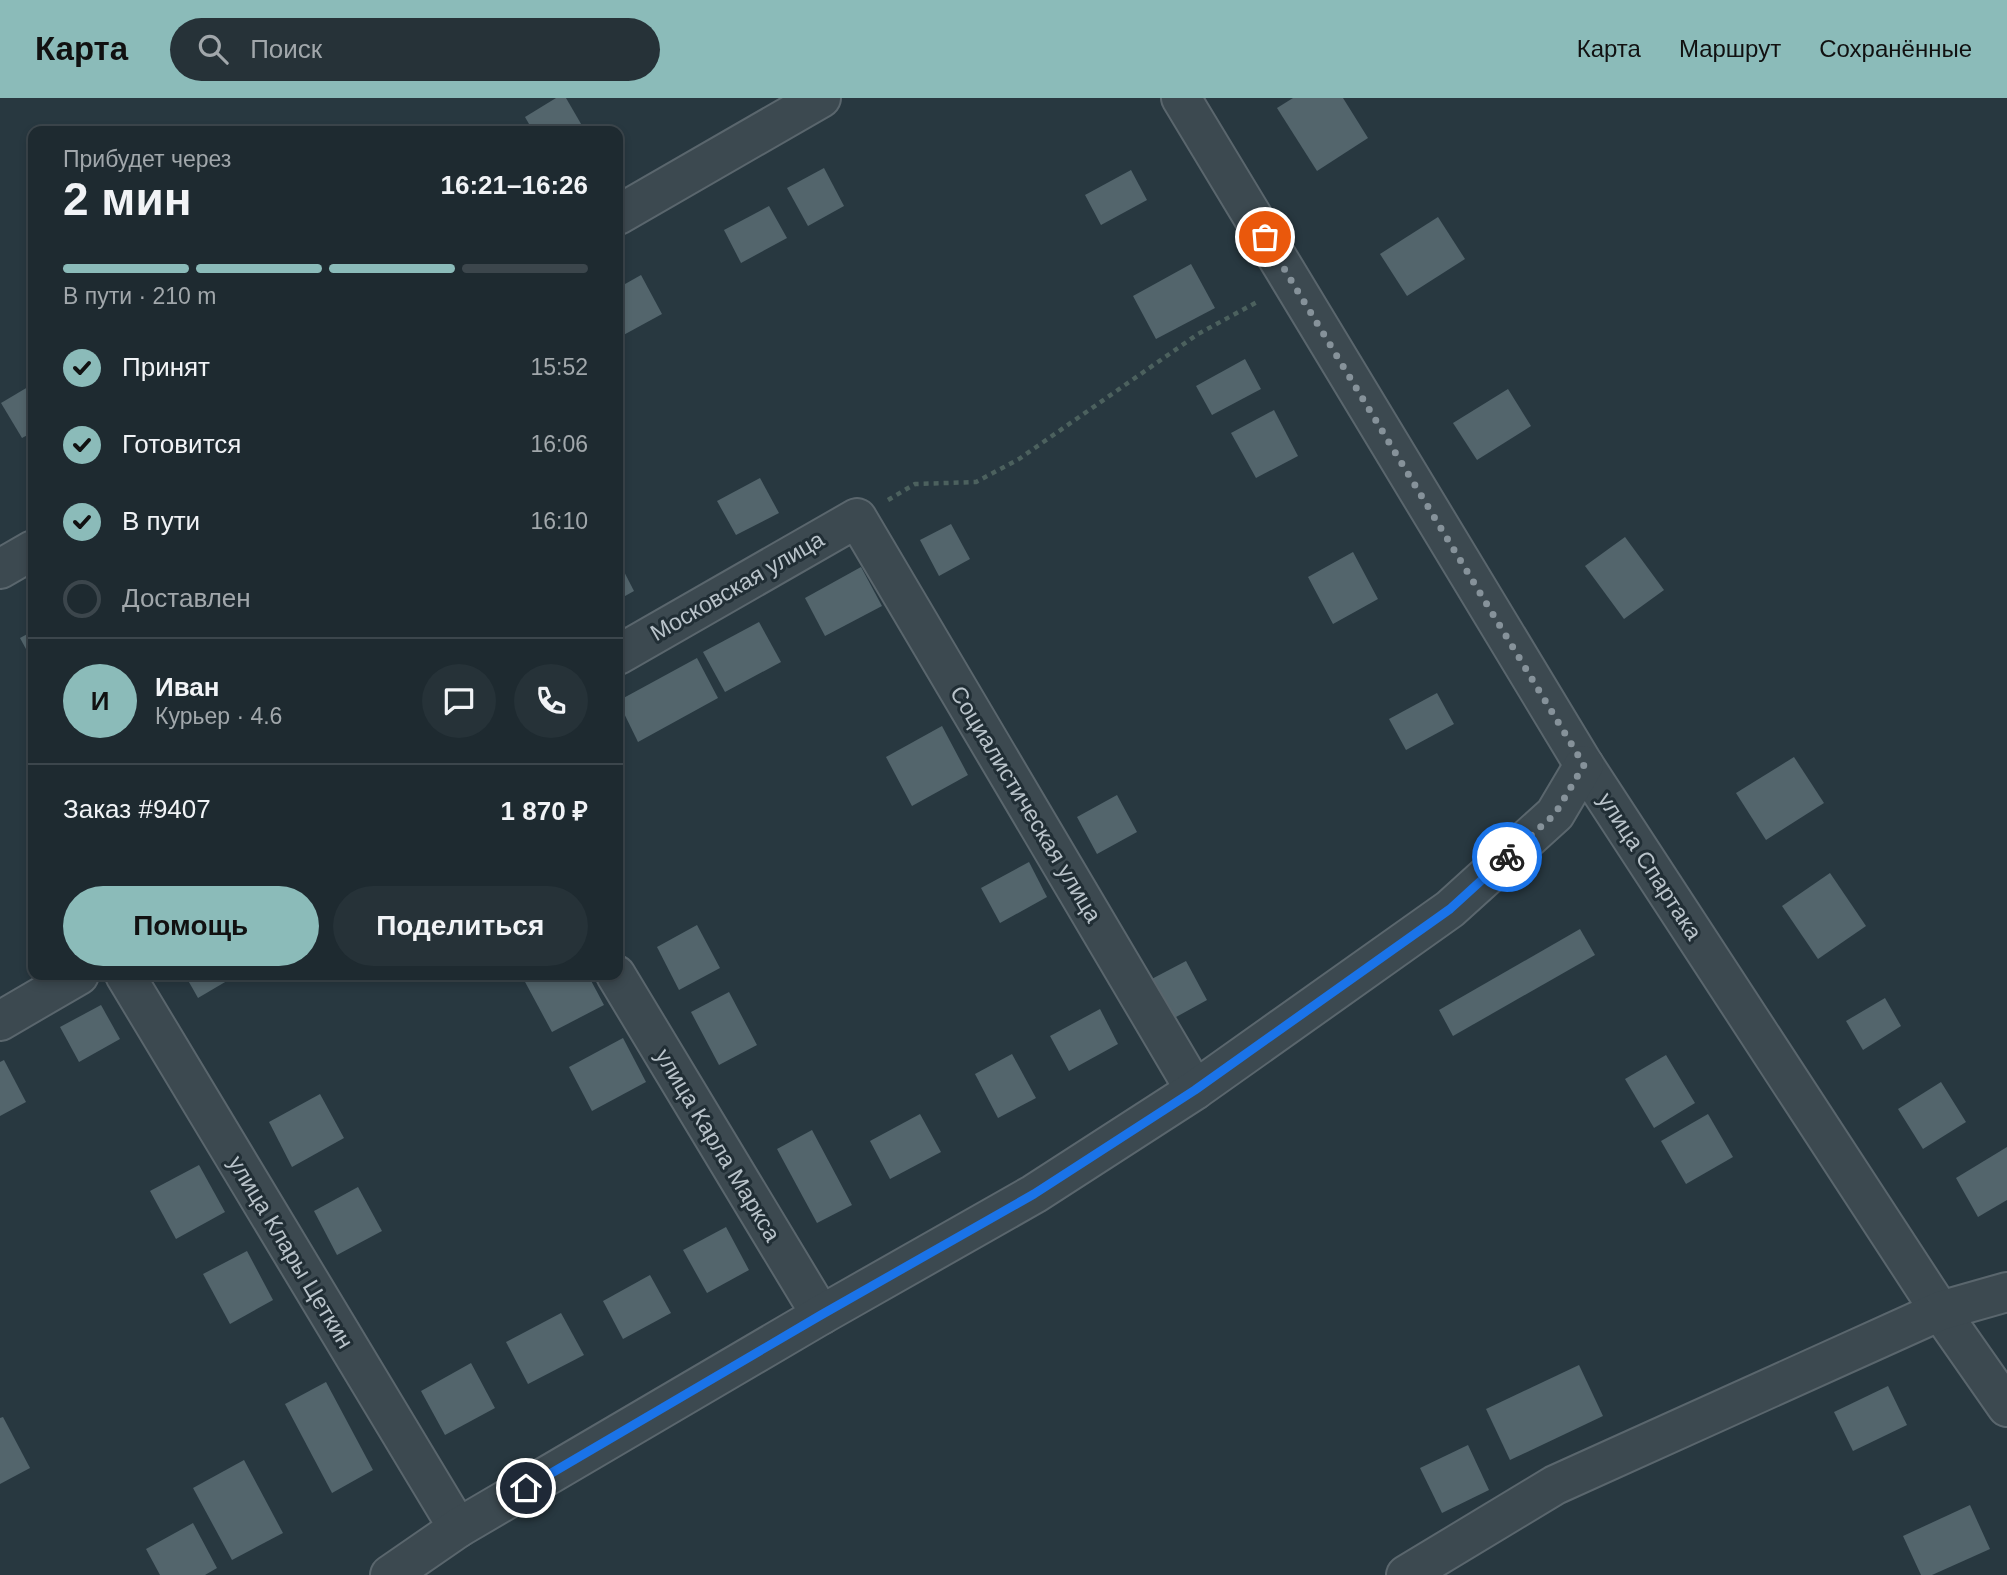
<!DOCTYPE html>
<html lang="ru">
<meta charset="utf-8">
<style>
body{margin:0;font-family:Arial,sans-serif;background:#263238;color:#f1f3f6;height:100vh;display:flex;flex-direction:column;font-size:26px;white-space:nowrap}
*{box-sizing:border-box;margin:0}
p{font-size:23px;color:#a1a7ab}
.icon{flex:none;width:38px;height:38px;fill:none;stroke:currentColor;stroke-width:2;stroke-linecap:round;stroke-linejoin:round}
.map{position:relative;flex:1;overflow:hidden}
.side{position:absolute;left:28px;top:28px;width:595px;height:854px;display:flex;flex-direction:column;background:#1e2a30;border-radius:14px;box-shadow:0 4px 10px #0003,0 0 0 2px #3c464c}
.side>*{flex:none}
.pin{position:absolute;display:grid;place-items:center;width:60px;height:60px;color:#fff;margin:-30px;border:4px solid #fff;border-radius:50%;box-shadow:0 2px 7px #0007}
.courier{position:absolute;display:grid;place-items:center;width:70px;height:70px;margin:-35px;border:5px solid #1a73e8;border-radius:50%;background:#fff;color:#222;box-shadow:0 2px 9px #0007}
.head em{font-style:normal;font-weight:600}
.head div{display:flex;flex-direction:column-reverse}
.head{display:flex;align-items:center;justify-content:space-between;height:119px;padding:0 35px}
h1{font-size:46px;font-weight:600;line-height:52px}
.bar{display:grid;grid-template-columns:repeat(4,1fr);gap:10px 7px;align-content:center;height:84px;padding:0 35px}
.bar i{height:9px;border-radius:5px;background:#3c464c}
.bar .selected{background:#8bbbb9}
.bar p{grid-column:span 4}
.line{display:flex;align-items:center;gap:18px;padding:0 35px;border-top:2px solid #3c464c}
.line div{flex:1}
.round{display:grid;place-items:center;flex:none;width:74px;height:74px;border-radius:37px;background:#263238}
ol{padding:0 35px;list-style:none}
li{display:flex;align-items:center;gap:21px;height:77px}
li p{margin-inline-start:auto}
li .icon{padding:7px;border-radius:50%;background:#8bbbb9;color:#111;stroke-width:4}
li:last-child{color:#a1a7ab}
li i{width:38px;height:38px;border:4px solid #3c464c;border-radius:50%}
.button{display:flex;gap:14px;margin-top:auto;padding:14px 35px}
.button a{flex:1;height:80px;border-radius:42px;background:#8bbbb9;color:#111;font-size:28px;font-weight:600;line-height:80px;text-align:center}
.button a+a{background:#263238;color:#f1f3f6}
header{display:flex;align-items:center;gap:42px;box-sizing:border-box;height:98px;padding:0 35px;background:#8bbbb9;color:#111}
header strong{font-size:33px}
nav{display:flex;gap:38px;margin-inline-start:auto;font-size:24px}
.search{width:490px;height:63px;background:#263238;display:flex;align-items:center;gap:18px;box-sizing:border-box;padding:0 24px;border-radius:38px;color:#a1a7ab;font-size:26px}
.map>svg:first-child{display:block}
</style>
<header>
<strong>Карта</strong>
<div class="search"><svg class="icon" aria-label="search" viewBox="0 0 24 24"><circle cx="10" cy="10" r="6"/><path d="M15 15l6 6"/></svg>Поиск</div>
<nav><a>Карта</a><a>Маршрут</a><a>Сохранённые</a></nav>
</header>
<div class="map">
<svg width="2007" height="1477" viewBox="0 0 2007 1477">
<rect width="100%" height="100%" fill="#283840"/>
<g fill="#53656c">
<path d="M556 0H566L584 31 581 33H533L525 19Z"/>
<path d="M1293 0H1343L1368 40 1317 73 1277 10Z"/>
<path d="M824 70 844 108 808 128 787 90Z"/>
<path d="M1131 72 1147 102 1101 127 1085 97Z"/>
<path d="M769 108 787 140 741 165 724 132Z"/>
<path d="M1438 119 1465 161 1407 198 1380 156Z"/>
<path d="M1191 166 1215 210 1156 241 1133 198Z"/>
<path d="M641 177 662 216 618 240V190Z"/>
<path d="M1245 261 1261 291 1212 317 1196 288Z"/>
<path d="M33 286V334L22 340 1 305Z"/>
<path d="M1508 291 1531 328 1477 362 1453 325Z"/>
<path d="M1274 312 1298 358 1256 380 1231 335Z"/>
<path d="M760 380 779 415 736 437 717 403Z"/>
<path d="M951 426 970 461 939 478 920 442Z"/>
<path d="M1625 439 1664 492 1624 521 1585 468Z"/>
<path d="M1353 454 1378 501 1333 526 1308 479Z"/>
<path d="M618 462 634 493 618 502Z"/>
<path d="M861 469 882 508 825 538 805 500Z"/>
<path d="M759 524 781 564 725 594 703 554Z"/>
<path d="M33 533V564L20 540Z"/>
<path d="M697 560 718 600 638 644 618 603Z"/>
<path d="M1437 595 1454 626 1406 652 1389 621Z"/>
<path d="M942 628 968 677 912 708 886 659Z"/>
<path d="M1794 659 1824 705 1766 742 1736 695Z"/>
<path d="M1117 697 1137 734 1097 756 1077 719Z"/>
<path d="M1029 764 1047 799 1000 825 981 790Z"/>
<path d="M1830 775 1866 828 1818 861 1782 808Z"/>
<path d="M697 827 720 870 679 892 657 849Z"/>
<path d="M1580 831 1595 857 1453 938 1439 912Z"/>
<path d="M1186 863 1207 902 1167 924 1146 884Z"/>
<path d="M185 877H237L198 900Z"/>
<path d="M534 877H588L604 907 552 934 524 882Z"/>
<path d="M729 894 757 947 719 967 691 914Z"/>
<path d="M1885 900 1901 928 1863 952 1846 923Z"/>
<path d="M101 907 120 941 79 964 60 929Z"/>
<path d="M1100 911 1118 946 1069 973 1050 938Z"/>
<path d="M623 940 646 984 592 1013 569 969Z"/>
<path d="M1012 956 1036 1000 998 1020 975 976Z"/>
<path d="M1666 957 1695 1005 1654 1030 1625 981Z"/>
<path d="M4 962 26 1004 0 1018V964Z"/>
<path d="M1941 984 1966 1024 1923 1051 1898 1011Z"/>
<path d="M320 996 344 1040 292 1069 269 1024Z"/>
<path d="M920 1016 941 1054 890 1081 870 1043Z"/>
<path d="M1708 1016 1733 1059 1686 1086 1661 1043Z"/>
<path d="M812 1032 852 1107 817 1125 777 1051Z"/>
<path d="M2007 1049V1102L1978 1119 1956 1080Z"/>
<path d="M199 1067 225 1114 176 1141 150 1093Z"/>
<path d="M358 1089 382 1133 337 1157 314 1113Z"/>
<path d="M726 1129 749 1172 707 1195 683 1152Z"/>
<path d="M247 1153 273 1202 230 1226 203 1176Z"/>
<path d="M650 1177 671 1215 623 1241 603 1203Z"/>
<path d="M561 1215 584 1257 528 1286 506 1244Z"/>
<path d="M471 1265 495 1310 445 1337 421 1293Z"/>
<path d="M1579 1267 1603 1318 1510 1362 1486 1311Z"/>
<path d="M326 1284 373 1372 332 1395 285 1306Z"/>
<path d="M1888 1288 1907 1327 1853 1353 1834 1314Z"/>
<path d="M3 1319 30 1370 0 1386V1320Z"/>
<path d="M1468 1347 1489 1392 1442 1415 1420 1370Z"/>
<path d="M244 1362 283 1435 232 1462 193 1390Z"/>
<path d="M1970 1407 1990 1451 1932 1477H1921L1903 1438Z"/>
<path d="M193 1425 217 1470 205 1477H160L146 1451Z"/>
</g>
<g fill="none" stroke-linecap="round" stroke-linejoin="round">
<defs>
<g id="minor">
<path d="M1181 0 1584 667 1940 1213 2007 1309"/>
<path d="M618 117 821 0"/>
<path d="M0 471 33 452"/>
<path d="M618 557 857 420 1195 992"/>
<path d="M125 877 458 1430"/>
<path d="M616 877 821 1217"/>
<path d="M0 923 79 877"/>
<path d="M390 1477 458 1430 821 1217 1034 1096 1195 992 1450 811 1555 716 1584 667"/>
<path d="M1406 1477 1555 1387 1940 1213 2007 1194"/>
</g>
</defs>
<use href="#minor" stroke="#5a666d" stroke-width="42"/>
<path stroke="#4c615e" stroke-width="4.5" stroke-dasharray="5 5" stroke-linecap="butt" d="M888 402 915 386 976 384 1019 361 1198 236 1259 203"/>
<use href="#minor" stroke="#3c4950" stroke-width="38"/>
</g>
<g fill="none" stroke-linecap="round" stroke-linejoin="round">
<path stroke="#86929a" stroke-width="7" stroke-dasharray="0 12.6" d="M1265 139 1584 667 1555 716 1507 759"/>
<path stroke="#1a73e8" stroke-width="9" d="M526 1390 821 1217 1034 1096 1195 992 1450 811 1507 759"/>
</g>
<g text-anchor="middle" dominant-baseline="central" stroke-width="6" stroke-linejoin="round" paint-order="stroke">
<g font-size="23" fill="#b9c3ca" stroke="#212e35">
<text transform="translate(737 488) rotate(-30)">Московская улица</text>
<text transform="translate(1026 706) rotate(59)">Социалистическая улица</text>
<text transform="translate(1650 768) rotate(57)">улица Спартака</text>
<text transform="translate(718 1047) rotate(59)">улица Карла Маркса</text>
<text transform="translate(291 1154) rotate(59)">улица Клары Цеткин</text>
</g>
</g>
</svg>
<div class="pin" style="left:1265px;top:139px;background:#ea580c"><svg class="icon" aria-label="bag" viewBox="0 0 24 24"><path d="M5 8h14l-1 12H6zM9 8a3 3 0 0 1 6 0"/></svg></div>
<div class="pin" style="left:526px;top:1390px;background:#1f2937"><svg class="icon" aria-label="home" viewBox="0 0 24 24"><path d="M3 11l9-7 9 7M6 9v11h12V9"/></svg></div>
<div class="courier" style="left:1507px;top:759px"><svg class="icon" aria-label="bike" viewBox="0 0 24 24"><circle cx="6" cy="16" r="4"/><circle cx="18" cy="16" r="4"/><path d="M6 16l4-8h5l3 8M10 8l3 8H6M13 5h3"/></svg></div>
<section class="side">
<div class="head"><div><h1>2 мин</h1><p>Прибудет через</p></div><em>16:21–16:26</em></div>
<div class="bar"><i class="selected"></i><i class="selected"></i><i class="selected"></i><i></i><p>В пути · 210 m</p></div>
<ol>
<li><svg class="icon" aria-label="check" viewBox="0 0 24 24"><path d="M5 12l5 5 9-10"/></svg>Принят<p>15:52</p></li>
<li><svg class="icon" aria-label="check" viewBox="0 0 24 24"><path d="M5 12l5 5 9-10"/></svg>Готовится<p>16:06</p></li>
<li><svg class="icon" aria-label="check" viewBox="0 0 24 24"><path d="M5 12l5 5 9-10"/></svg>В пути<p>16:10</p></li>
<li><i></i>Доставлен</li>
</ol>
<div class="line" style="height:126px"><b class="round" style="background:#8bbbb9;color:#111">И</b><div><b>Иван</b><p>Курьер · 4.6</p></div><a class="round"><svg class="icon" aria-label="chat" viewBox="0 0 24 24"><path d="M4 5h16v11H9l-5 4z"/></svg></a><a class="round"><svg class="icon" aria-label="phone" viewBox="0 0 24 24"><path d="M5 4h4l2 5-3 2q2 4 5 5l2-3 5 2v4C11 20 4 13 5 4z"/></svg></a></div>
<div class="line" style="height:91px"><div>Заказ #9407</div><b>1 870 ₽</b></div>
<div class="button"><a>Помощь</a><a>Поделиться</a></div>
</section>
</div>
